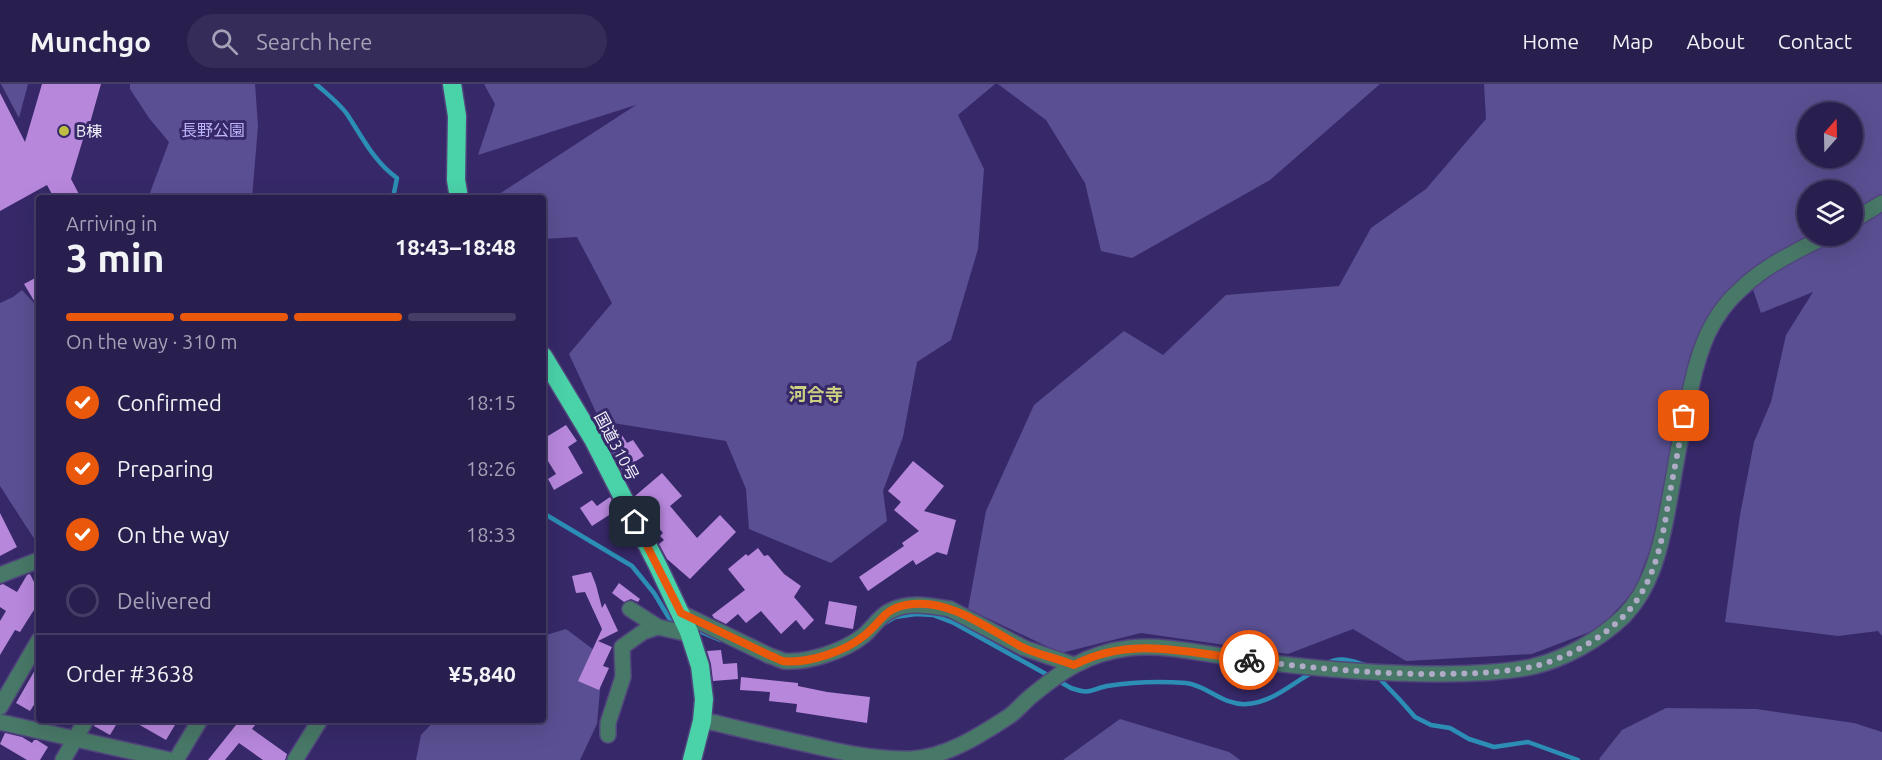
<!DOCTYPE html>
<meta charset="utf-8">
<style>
body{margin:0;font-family:Ubuntu,"Noto Sans JP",sans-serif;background:#352c59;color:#f1f3f6;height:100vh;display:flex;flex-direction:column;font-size:22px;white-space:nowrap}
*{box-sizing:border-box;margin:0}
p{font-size:20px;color:#a5a2b7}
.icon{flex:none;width:33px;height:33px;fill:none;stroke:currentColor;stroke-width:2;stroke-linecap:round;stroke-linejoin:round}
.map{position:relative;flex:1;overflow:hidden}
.side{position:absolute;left:36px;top:111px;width:510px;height:528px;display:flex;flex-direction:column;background:#291f4f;border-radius:6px;box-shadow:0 6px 24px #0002,0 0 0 2px #453d66}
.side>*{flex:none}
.needle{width:39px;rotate:20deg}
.fabs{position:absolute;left:1797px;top:18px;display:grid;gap:12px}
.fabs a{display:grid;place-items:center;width:66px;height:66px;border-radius:50%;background:#291f4f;box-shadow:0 6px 24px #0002,0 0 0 2px #453d66;font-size:30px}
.pin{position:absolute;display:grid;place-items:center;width:51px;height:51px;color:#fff;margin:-26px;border-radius:12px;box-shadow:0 3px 9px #0006}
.courier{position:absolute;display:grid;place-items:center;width:60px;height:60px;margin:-30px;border:4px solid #ea580c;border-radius:50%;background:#fff;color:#222;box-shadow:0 2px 8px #0007}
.overview em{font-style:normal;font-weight:700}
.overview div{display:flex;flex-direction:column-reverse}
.overview{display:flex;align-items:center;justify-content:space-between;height:102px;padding:0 30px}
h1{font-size:39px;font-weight:700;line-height:45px}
.bar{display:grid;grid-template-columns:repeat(4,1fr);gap:9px 6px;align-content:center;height:72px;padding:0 30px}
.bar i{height:8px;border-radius:4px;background:#453d66}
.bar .active{background:#ea580c}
.bar p{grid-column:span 4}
.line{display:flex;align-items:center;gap:15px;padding:0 30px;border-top:2px solid #453d66}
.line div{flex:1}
ol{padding:0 30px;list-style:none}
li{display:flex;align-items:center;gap:18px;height:66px}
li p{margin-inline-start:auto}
li .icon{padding:6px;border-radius:50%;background:#ea580c;color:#fff;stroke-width:4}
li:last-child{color:#a5a2b7}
li i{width:33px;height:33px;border:3px solid #453d66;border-radius:50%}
header{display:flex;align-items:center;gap:36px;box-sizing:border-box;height:84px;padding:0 30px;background:#291f4f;border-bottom:2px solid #453d66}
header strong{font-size:28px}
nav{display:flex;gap:33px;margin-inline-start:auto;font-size:21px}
.search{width:420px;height:54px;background:#352c59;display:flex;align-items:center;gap:15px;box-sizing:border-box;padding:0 21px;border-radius:33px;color:#a5a2b7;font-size:22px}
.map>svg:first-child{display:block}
</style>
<header>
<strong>Munchgo</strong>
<div class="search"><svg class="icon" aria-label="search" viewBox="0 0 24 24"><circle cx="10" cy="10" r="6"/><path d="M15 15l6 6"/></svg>Search here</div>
<nav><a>Home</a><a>Map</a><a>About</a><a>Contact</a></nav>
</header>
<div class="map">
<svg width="1882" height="676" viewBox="0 0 1882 676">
<rect width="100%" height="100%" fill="#372969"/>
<g fill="#5a4f92" fill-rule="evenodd">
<path d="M1 0H28L19 34Z"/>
<path d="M130 0H255L258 42 252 114H148L169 58 149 34 130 5Z"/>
<path d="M484 0H995L958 31 984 85 978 165 951 256 917 278 903 353 883 407 887 437 831 479 749 445 746 405 726 357 600 337 569 270 612 219 577 153 543 155V114H493L636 21 478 71 495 20Z"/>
<path d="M998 0H1380L1270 96 1132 174 1101 167 1085 99 1046 36Z"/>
<path d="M1484 0H1882V552L1878 547 1838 552 1725 538 1740 431 1754 358 1771 318 1786 251 1813 208 1761 229 1747 188 1709 230 1690 271 1672 352 1655 453 1634 507 1600 544 1532 570 1406 577 1353 545 1288 570 1141 549 1061 569 968 525 986 427 1034 321 1124 247 1163 271 1226 211 1339 202 1371 144 1426 105 1486 35ZM1808 28H1852V74H1808ZM1808 106H1852V152H1808Z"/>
<path d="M22 206 34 219 39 216V453L35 456 0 402V219L13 213Z"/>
<path d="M566 545 594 566 601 594 597 640 580 676H416L421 651 435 636H543V552Z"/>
<path d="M1666 624 1756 625 1854 639 1882 648V676H1600L1599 675 1622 646Z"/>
<path d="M1120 635 1229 668 1240 676H1063Z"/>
</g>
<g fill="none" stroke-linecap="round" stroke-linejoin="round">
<g stroke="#2c8eb5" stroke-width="4.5">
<path d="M316 0C326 9 339 19 347 30 362 53 375 79 397 94L393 114"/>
<path d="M543 429 632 482 654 509 669 534 678 538"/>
<path d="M885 539 895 533 916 530 933 531 954 539 1071 604C1092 611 1088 606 1107 602 1132 598 1161 597 1186 599 1207 601 1223 622 1247 620 1273 618 1291 600 1313 588"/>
<path d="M694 545 720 556"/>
<path d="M1325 580C1340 572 1349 576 1365 581"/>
<path d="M1378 593 1400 616 1415 633 1431 641 1450 644 1469 655 1494 663 1528 658 1578 676"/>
</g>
</g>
<g fill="#b787dc">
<path d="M42 0H101L90 39 102 42 98 56 84 52 71 95 81 114H54L47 101 0 127V9L25 58Z"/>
<path d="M39 192V225L24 200Z"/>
<path d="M566 341 577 357 568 363 583 389 554 406 548 395 556 390 543 369V355Z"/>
<path d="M610 345 616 355 622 351 627 359 633 356 644 372 622 386 603 350Z"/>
<path d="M913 377 944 402 924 427 956 436 947 471 937 468 916 481 913 476 868 507 859 493 904 462 902 459 919 447 894 426 901 418 888 407Z"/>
<path d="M662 389 682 412 670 422 697 454 720 431 736 448 690 495 667 475 659 460 664 456 660 452 663 449 640 422 635 412Z"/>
<path d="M610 413 617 426 592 442 580 424 592 416 597 422Z"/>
<path d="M0 429 17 463 0 472Z"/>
<path d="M758 464 764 472 768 471 784 490 801 502 794 513 814 536 804 546 796 536 781 550 761 527 746 539 738 530 726 540 714 534 712 531 745 506 728 485 746 470 748 472Z"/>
<path d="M591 488 596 501 602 524 605 519 618 547 598 557 612 563 603 582 609 584 599 606 578 597 602 545 585 508 576 509 572 492Z"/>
<path d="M30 490 39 508V518L20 548 15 546 0 571V537L6 527 0 523V501L3 500 17 508 27 491Z"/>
<path d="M619 499 640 515 638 518 631 515 624 518 612 509Z"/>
<path d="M829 517 857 522 853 545 825 540Z"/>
<path d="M721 566 723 580 737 579 738 595 713 597 711 580 707 567Z"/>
<path d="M39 579V613L30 627 16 619Z"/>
<path d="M741 593 798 599V602L827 608 870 613 867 639 796 628 797 620 769 617 770 608 740 606Z"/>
<path d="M96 636H119L110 651 94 642Z"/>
<path d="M131 636H178L166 656Z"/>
<path d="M240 636H259L252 645 287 670 285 676H263L239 659 225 676H208Z"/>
<path d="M5 649 22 653 32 659 34 656H37L48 663 40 676H27L0 660Z"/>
</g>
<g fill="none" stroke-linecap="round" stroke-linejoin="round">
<defs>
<g id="minor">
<path d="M1852 137 1882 119"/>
<path d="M0 491 39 476"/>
<path d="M630 525 658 543 689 550"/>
<path d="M681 529 770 572C775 573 780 576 784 577 808 579 844 567 863 552 873 544 879 532 890 527 910 517 930 522 950 525L1024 564 1074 581"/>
<path d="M0 623 39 556"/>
<path d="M702 637 716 639C746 647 776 653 806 660 840 668 876 676 911 675 946 673 979 652 1008 633 1016 628 1022 620 1029 614 1060 588 1087 569 1129 564 1166 560 1204 570 1241 575 1307 584 1373 590 1440 590 1470 590 1502 589 1531 583 1565 575 1599 556 1624 532 1651 504 1660 466 1667 429 1675 387 1681 345 1691 303 1695 285 1700 266 1708 249 1716 232 1728 216 1742 204 1766 181 1797 167 1826 152"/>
<path d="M0 638 170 676"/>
<path d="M608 651V639L623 593 622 563 643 548 658 543"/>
<path d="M63 676 86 636"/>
<path d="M176 676 200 636"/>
<path d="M295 676 320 636"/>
</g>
<g id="highway">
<path d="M452 0 457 32 456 96 459 114"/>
<path d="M543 272 593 355 657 480 689 548 700 582 704 615 702 637 692 676"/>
</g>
</defs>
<use href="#minor" stroke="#51457d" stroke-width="18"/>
<use href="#highway" stroke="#51457d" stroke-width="21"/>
<use href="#minor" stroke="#487867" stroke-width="15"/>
<use href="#highway" stroke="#4ad2a9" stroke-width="18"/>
</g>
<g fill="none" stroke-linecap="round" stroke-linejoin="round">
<path stroke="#b0abc7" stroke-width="6" stroke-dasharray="0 10.8" d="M1249 576C1311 584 1374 590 1436 590 1467 590 1500 589 1531 583 1570 574 1614 549 1637 516 1659 484 1664 445 1670 408 1675 382 1680 357 1684 332"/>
<path stroke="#ea580c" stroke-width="8" d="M635 438 681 529 771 572C775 573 779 576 783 577 808 580 846 567 865 551 884 535 884 523 913 520 953 516 989 546 1022 563 1038 571 1057 574 1074 581 1132 551 1188 569 1249 576"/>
</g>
<circle fill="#bebf42" stroke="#372969" stroke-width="2" cx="64" cy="47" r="6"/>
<g text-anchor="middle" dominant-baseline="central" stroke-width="6" stroke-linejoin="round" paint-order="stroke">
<g font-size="16" fill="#bdb5fa" stroke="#372969">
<text x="213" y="46">長野公園</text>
</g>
<g font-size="16" fill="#f1f1f9" stroke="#372969" text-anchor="start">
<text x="76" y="47">B棟</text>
</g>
<g font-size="16" fill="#f1f1f9" stroke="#372969">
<text transform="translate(617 362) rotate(62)">国道310号</text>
</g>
<g font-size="18" font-weight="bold" fill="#cdcf81" stroke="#372969">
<text x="816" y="310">河合寺</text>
</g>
</g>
</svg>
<div class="fabs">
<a><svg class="needle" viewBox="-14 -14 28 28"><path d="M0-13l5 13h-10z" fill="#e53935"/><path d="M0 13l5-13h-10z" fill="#a5a2b7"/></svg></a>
<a><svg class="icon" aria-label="layers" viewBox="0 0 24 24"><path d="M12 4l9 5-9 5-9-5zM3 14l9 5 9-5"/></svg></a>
</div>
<div class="pin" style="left:1684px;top:332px;background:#ea580c"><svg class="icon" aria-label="bag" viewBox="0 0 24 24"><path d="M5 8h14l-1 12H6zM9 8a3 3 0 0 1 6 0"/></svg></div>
<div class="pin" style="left:635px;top:438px;background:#1f2937"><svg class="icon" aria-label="home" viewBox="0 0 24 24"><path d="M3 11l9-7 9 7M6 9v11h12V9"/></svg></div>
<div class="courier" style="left:1249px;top:576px"><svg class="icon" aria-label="bike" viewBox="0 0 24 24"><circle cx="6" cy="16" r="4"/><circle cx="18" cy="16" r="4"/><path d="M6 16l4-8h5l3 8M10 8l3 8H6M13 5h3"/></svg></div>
<section class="side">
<div class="overview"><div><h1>3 min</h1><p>Arriving in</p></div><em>18:43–18:48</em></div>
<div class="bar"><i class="active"></i><i class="active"></i><i class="active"></i><i></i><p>On the way · 310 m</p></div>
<ol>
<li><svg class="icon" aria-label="check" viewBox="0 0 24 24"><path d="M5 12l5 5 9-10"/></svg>Confirmed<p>18:15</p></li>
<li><svg class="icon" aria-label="check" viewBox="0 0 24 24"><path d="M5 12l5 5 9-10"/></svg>Preparing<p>18:26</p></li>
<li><svg class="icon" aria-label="check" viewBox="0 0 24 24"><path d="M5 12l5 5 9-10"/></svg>On the way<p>18:33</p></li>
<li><i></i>Delivered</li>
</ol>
<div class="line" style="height:78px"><div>Order #3638</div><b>¥5,840</b></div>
</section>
</div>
